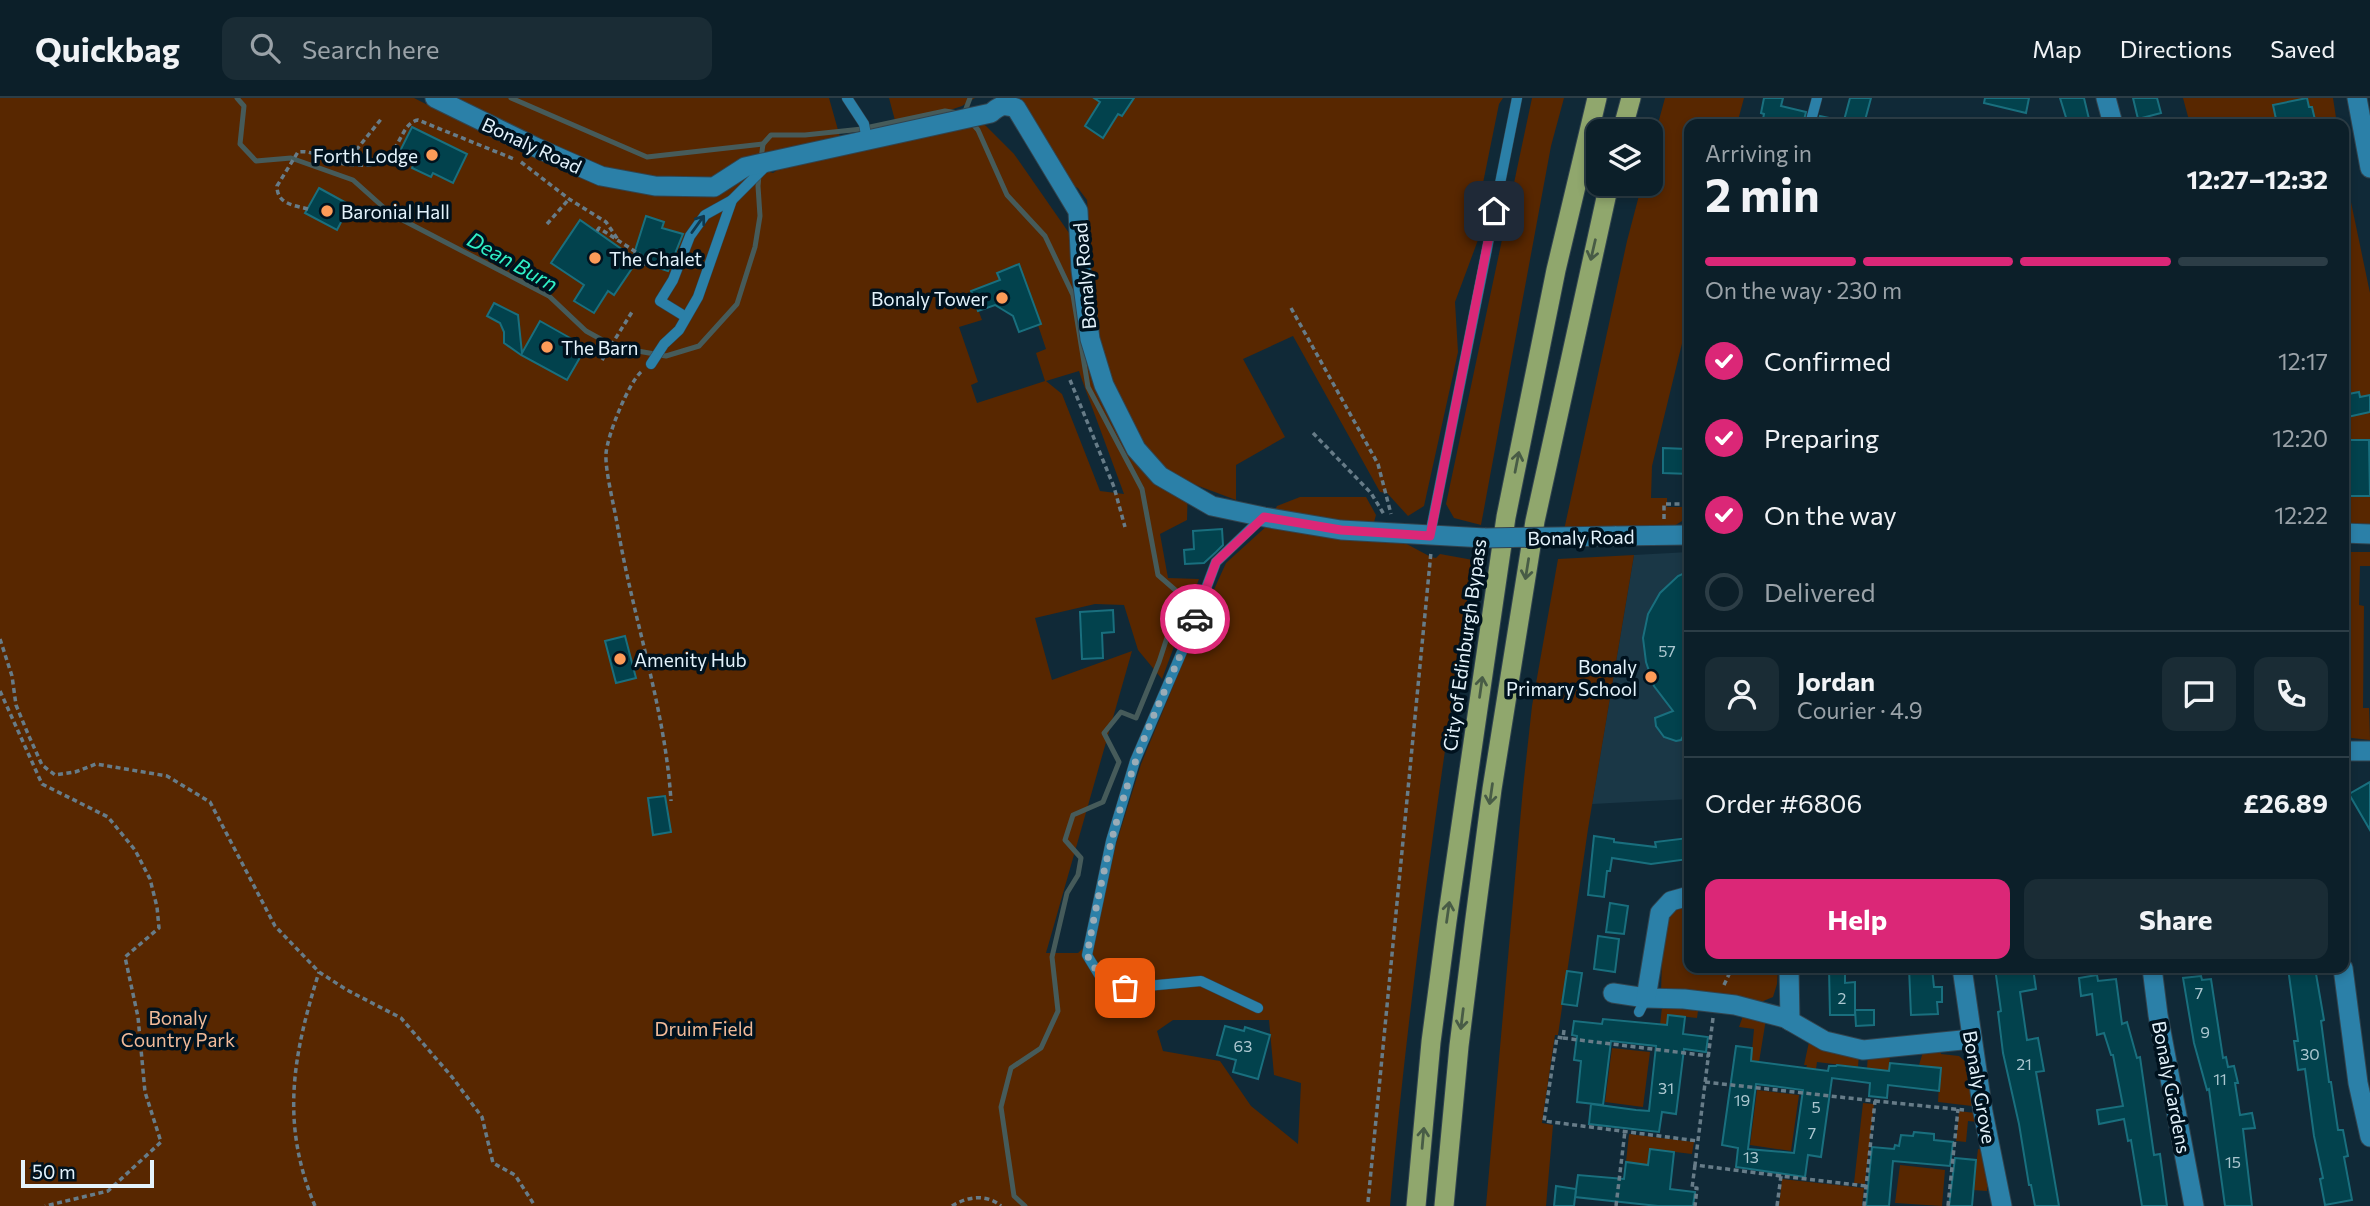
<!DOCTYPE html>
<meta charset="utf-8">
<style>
body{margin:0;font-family:Commissioner,sans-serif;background:#1a2c35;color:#f1f3f6;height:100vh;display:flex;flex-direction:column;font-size:26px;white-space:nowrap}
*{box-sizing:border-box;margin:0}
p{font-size:23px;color:#9aa2a8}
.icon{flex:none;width:38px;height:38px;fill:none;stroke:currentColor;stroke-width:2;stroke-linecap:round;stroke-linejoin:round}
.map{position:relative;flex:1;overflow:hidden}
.sheet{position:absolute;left:1684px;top:21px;width:665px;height:854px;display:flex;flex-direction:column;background:#0c1f29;border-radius:14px;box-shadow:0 4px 10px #0003,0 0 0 2px #2c3d46}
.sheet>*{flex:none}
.buttons{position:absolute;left:1586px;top:21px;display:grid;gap:14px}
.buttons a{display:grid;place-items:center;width:77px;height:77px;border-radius:14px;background:#0c1f29;box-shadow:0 4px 10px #0003,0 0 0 2px #2c3d46;font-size:35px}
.scale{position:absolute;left:21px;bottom:18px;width:133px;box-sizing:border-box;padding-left:7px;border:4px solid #e4f3fc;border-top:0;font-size:19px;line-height:24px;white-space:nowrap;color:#e4f3fc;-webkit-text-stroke:5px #00121e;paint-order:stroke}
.pin{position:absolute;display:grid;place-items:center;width:60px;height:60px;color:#fff;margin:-30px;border-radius:14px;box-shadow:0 4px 10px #0006}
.courier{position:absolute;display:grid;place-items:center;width:70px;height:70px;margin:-35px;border:5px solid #db2777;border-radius:50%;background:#fff;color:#222;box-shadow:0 2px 9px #0007}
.head em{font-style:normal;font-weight:700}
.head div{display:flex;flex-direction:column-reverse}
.head{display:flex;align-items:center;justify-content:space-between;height:119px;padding:0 21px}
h1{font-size:46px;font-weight:700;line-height:52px}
.bar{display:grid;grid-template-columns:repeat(4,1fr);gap:10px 7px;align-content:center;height:84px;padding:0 21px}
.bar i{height:9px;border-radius:5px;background:#2c3d46}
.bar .active{background:#db2777}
.bar p{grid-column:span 4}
.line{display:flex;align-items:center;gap:18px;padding:0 21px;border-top:2px solid #2c3d46}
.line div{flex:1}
.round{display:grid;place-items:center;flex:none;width:74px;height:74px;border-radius:14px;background:#1a2c35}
ol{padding:0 21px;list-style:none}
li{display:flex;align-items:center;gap:21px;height:77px}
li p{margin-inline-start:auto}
li .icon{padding:7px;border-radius:50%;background:#db2777;color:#fff;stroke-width:4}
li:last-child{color:#9aa2a8}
li i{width:38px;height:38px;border:4px solid #2c3d46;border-radius:50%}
.cta{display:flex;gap:14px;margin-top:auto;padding:14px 21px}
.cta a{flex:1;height:80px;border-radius:14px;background:#db2777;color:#fff;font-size:28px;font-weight:700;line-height:80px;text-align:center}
.cta a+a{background:#1a2c35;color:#f1f3f6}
header{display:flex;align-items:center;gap:42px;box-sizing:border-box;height:98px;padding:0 35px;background:#0c1f29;border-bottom:2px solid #2c3d46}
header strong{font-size:33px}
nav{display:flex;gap:38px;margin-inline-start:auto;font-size:24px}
.search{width:490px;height:63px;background:#1a2c35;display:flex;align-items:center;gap:18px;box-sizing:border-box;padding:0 24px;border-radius:14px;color:#9aa2a8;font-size:26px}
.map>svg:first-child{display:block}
</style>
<header>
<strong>Quickbag</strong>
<div class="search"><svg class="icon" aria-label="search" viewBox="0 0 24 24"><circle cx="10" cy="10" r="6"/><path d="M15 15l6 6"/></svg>Search here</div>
<nav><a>Map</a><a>Directions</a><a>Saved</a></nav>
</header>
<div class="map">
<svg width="2370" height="1108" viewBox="0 0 2370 1108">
<rect width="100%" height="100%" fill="#102937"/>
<path fill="#1a3746" d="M1689 454V701L1592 706 1634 457Z"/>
<g fill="#582700" fill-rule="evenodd">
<path d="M0 0H414L491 39 596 85 664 96 758 70 773 75 783 68 983 25 1014 56 1092 168 1087 102 1078 90 1073 88 1020 0H1503L1499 6 1483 85 1478 142 1455 204 1458 254 1424 408 1408 418 1387 395 1380 394 1293 238 1243 261 1285 339 1236 367V402L1188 384 1187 422 1160 436 1168 480 1199 481 1162 581 1138 552 1124 507 1095 506 1035 520 1052 582 1132 553 1046 855H1078L1095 839 1116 746 1141 666 1202 518 1226 465 1269 426 1401 443 1431 459 1436 460 1440 456 1473 462C1441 677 1409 892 1390 1108H0ZM1019 167 1041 225 1038 227 1046 251 1036 255 1045 283 977 305 971 287 978 284 959 229 982 222 971 193 1000 182 997 175ZM1079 273 1082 282 1124 396 1100 393 1062 296 1046 283ZM1173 922H1269L1274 977 1301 985 1298 1046 1251 1008 1220 963 1163 953 1157 933Z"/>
<path d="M456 0H829L840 39 798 47 744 61 711 86 602 71Z"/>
<path d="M889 0H975L962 8 897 30Z"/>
<path d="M1532 0H1564L1551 48 1481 427 1454 420 1446 406Z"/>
<path d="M1665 0H1744L1737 26H1689V217L1652 368 1651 400H1667V409H1682V423L1674 428 1564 432 1627 143 1642 86H1650V55Z"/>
<path d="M2183 0H2333L2337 26H2190Z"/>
<path d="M2343 66 2370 195V426L2343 425Z"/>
<path d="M1300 399H1366L1376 417 1374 424 1356 427 1274 414 1277 408Z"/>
<path d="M2351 454H2370V468H2360L2359 507 2364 508 2363 610H2369L2370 642 2343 639V461Z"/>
<path d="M1634 457 1588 731 1558 937H1555L1542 1025 1553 1027 1546 1108H1486L1523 690 1532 608 1558 461Z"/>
<path d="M1689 802V870H1778L1777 886 1773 899 1761 904 1661 894 1663 831 1666 818Z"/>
<path d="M1662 909 1698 913 1697 920 1669 917 1667 927H1660Z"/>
<path d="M1743 918 1766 921 1759 964 1751 963 1754 931 1739 929Z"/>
<path d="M1809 944 1859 956 1858 969 1817 964 1816 971 1806 970 1807 967H1804Z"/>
<path d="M1612 950 1650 954 1643 1009 1605 1004Z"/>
<path d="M1940 952 1941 956 1959 958 1968 966 1972 1008 1938 1004 1940 970 1919 967 1923 954Z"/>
<path d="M1868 955H1890L1889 973 1867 971Z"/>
<path d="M1757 992 1799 997 1791 1053 1750 1047Z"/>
<path d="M1863 1005 1874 1006 1865 1086 1854 1085Z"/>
<path d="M1959 1013 1975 1015 1978 1024 1968 1023 1966 1044 1956 1043Z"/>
<path d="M1629 1036 1694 1044 1692 1056 1650 1051 1648 1067 1626 1064Z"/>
<path d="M1978 1051 1983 1052 1991 1089H1987V1093L1973 1092Z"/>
<path d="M1900 1067 1945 1072 1942 1108 1895 1105Z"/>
<path d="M1782 1081 1864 1090 1862 1108H1779Z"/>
</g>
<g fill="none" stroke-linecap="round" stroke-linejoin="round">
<g stroke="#465b5a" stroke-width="5">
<path d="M237 0 244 8 240 46 256 63 291 60 353 82 391 116 549 198 586 233 615 249 666 258 699 248 737 206 755 149 760 118 758 88 759 77"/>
<path d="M511 0 647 59 763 46"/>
<path d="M964 16 970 0"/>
<path d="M971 24 978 32 1007 97 1045 138 1073 197 1088 289 1142 391 1158 477 1181 497 1159 564 1136 620 1121 614 1104 635 1119 664 1103 704 1073 717 1065 742 1081 760 1078 777 1067 795 1052 859 1058 913 1041 950 1011 970 1001 1009 1014 1098 1025 1108"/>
<path d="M870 29 945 13 958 15"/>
<path d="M763 46 771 37H805L862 31"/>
<path d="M761 61 763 46"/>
</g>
</g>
<g fill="#02424d" stroke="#196f7e" stroke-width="2" fill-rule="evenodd">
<path d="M1094 0H1134L1122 18 1118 16 1103 40 1085 28 1100 4Z"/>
<path d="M1764 0H1783L1781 8 1806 14 1803 26H1762L1764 16 1761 15Z"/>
<path d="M1850 0H1871L1864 26H1843Z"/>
<path d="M1985 0H2029L2026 15 1984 5Z"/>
<path d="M2060 0H2084L2089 21 2068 26Z"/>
<path d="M2133 0H2157L2161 15 2138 21Z"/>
<path d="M2307 0 2309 9H2312L2316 26H2277L2273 7Z"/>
<path d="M1820 18 1834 21V26H1818Z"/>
<path d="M412 29 467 56 453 85 433 75 431 79 412 70 414 65 398 57Z"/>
<path d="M319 90 350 107 337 132 305 115Z"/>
<path d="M646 118 664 124 662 130 683 136 668 173 637 163 614 197 608 193 594 215 574 203 584 187 551 165 580 122 633 159Z"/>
<path d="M1019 166 1041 226 1019 234 1013 218 995 207 978 213 971 193 1000 182 997 175Z"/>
<path d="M494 205 518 217 522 255 540 223 586 249 567 282 521 257 504 245V234L500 225 487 218Z"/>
<path d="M2359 294 2360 299 2370 297V314L2343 320V297Z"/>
<path d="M2350 342H2369L2370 398H2343V357H2350Z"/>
<path d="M1663 350 1687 351 1689 376 1663 375Z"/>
<path d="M1222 431 1223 447 1216 454 1204 465 1185 466 1184 452 1194 451 1193 433Z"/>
<path d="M1689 473V634L1687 631 1681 642 1676 643 1664 639 1656 628 1655 620 1673 613 1654 588 1646 564 1643 540 1648 516 1660 495 1678 478Z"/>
<path d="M1113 512 1114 534 1102 535 1103 560 1082 561 1080 514Z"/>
<path d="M625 538 636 580 616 585 605 543Z"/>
<path d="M2370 684V732L2349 696Z"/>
<path d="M665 698 671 734 653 737 648 700Z"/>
<path d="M1594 738 1614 741V744L1656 749 1655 744 1688 740 1689 761 1651 766 1612 760 1610 773H1607L1604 799 1588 797Z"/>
<path d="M1610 805 1628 808 1624 836 1606 834Z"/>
<path d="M1598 838 1619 841 1615 874 1594 871Z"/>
<path d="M1829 870H1845V885L1855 884V917H1830Z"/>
<path d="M1909 870H1932L1934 889H1942V904H1937L1938 916 1911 917Z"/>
<path d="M1995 870H2033L2036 891 2020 894 2027 942 2038 940 2044 973 2036 974 2059 1108H2035L2031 1087H2029L2019 1026 2003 955 1998 914 2001 913Z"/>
<path d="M2288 870H2315L2324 922 2321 923 2329 984H2331L2338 1032H2343L2348 1058 2344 1059 2352 1102 2325 1107 2320 1081 2323 1080 2314 1038 2305 971 2298 972 2294 943H2298Z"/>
<path d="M1567 873 1582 875 1577 908 1562 906Z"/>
<path d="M2097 877 2098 883 2116 881 2122 926 2127 924 2137 960 2140 959 2154 1057 2160 1056 2167 1108H2142L2131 1042 2128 1043 2124 1021 2099 1026 2097 1012 2123 1008 2113 957H2111L2104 935 2097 937 2092 896 2081 898 2079 880Z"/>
<path d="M2201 878 2202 882 2211 881 2223 960 2226 959 2228 969 2234 968 2238 985H2235L2240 1017 2252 1015 2255 1030 2243 1031 2252 1108H2225L2209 991 2207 992 2194 945 2183 880Z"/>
<path d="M1855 912H1874V927L1856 928Z"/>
<path d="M1668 917 1685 919 1683 936 1708 939 1706 954 1684 951 1676 1016 1662 1014 1659 1034 1589 1026 1591 1006 1636 1012 1649 1013 1656 948 1611 943 1603 1007 1577 1004 1581 963 1574 962 1577 938 1572 937 1574 923 1602 926 1603 921 1667 927Z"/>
<path d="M1225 928 1244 933 1245 929 1270 937 1258 981 1233 974 1236 962 1217 957Z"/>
<path d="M1736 948 1752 950 1751 963 1828 973 1829 968H1836L1837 967 1889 973 1890 965 1941 970 1939 993 1888 987 1887 1000 1869 998 1870 985 1832 980 1821 1059 1808 1057 1805 1079 1736 1069 1738 1050 1722 1047ZM1756 986 1803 992 1794 1055 1748 1051Z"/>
<path d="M1914 1034 1934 1036V1042L1953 1044 1950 1068 1893 1063 1889 1108H1866L1872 1049 1894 1051 1895 1047 1899 1048 1901 1037 1913 1038Z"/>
<path d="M1650 1051 1674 1054 1670 1091 1695 1094 1693 1108H1658L1575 1099 1578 1077 1624 1081 1626 1064 1648 1067Z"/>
<path d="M1955 1060 1976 1062 1972 1108H1949Z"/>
<path d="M1556 1088 1576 1091 1574 1108H1554Z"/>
</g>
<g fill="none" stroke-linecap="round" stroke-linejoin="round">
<defs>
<g id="service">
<path d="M847 0 864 26 867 42"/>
<path d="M1810 26 1817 0"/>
<path d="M686 219 660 203 673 182 690 138 705 117 732 102 767 67"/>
<path d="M651 266 664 246 679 232 698 199 732 102"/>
<path d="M1430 437 1517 0"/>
<path d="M1258 910 1201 883 1125 890 1101 880 1087 857 1111 743 1135 663 1184 549 1216 464 1263 419"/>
<path d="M1639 914 1646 900"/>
</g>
<g id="minor">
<path d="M435 0 535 49 601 78 655 88 714 89 745 69 991 15C1000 7 1004 6 1016 10L1078 113 1081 172 1090 241 1104 287 1136 351 1160 378 1212 408 1264 419 1341 432 1485 440"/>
<path d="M2106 0 2113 26"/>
<path d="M2357 0 2370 70"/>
<path d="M2343 435 2370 436"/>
<path d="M1615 438 1689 437"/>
<path d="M2343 653H2370"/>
<path d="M1789 870 1790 923"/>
<path d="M1962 870 1983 1014 2002 1108"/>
<path d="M2152 870 2158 917 2194 1108"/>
<path d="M2343 870 2358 985 2370 1039"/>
<path d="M1613 895 1646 900 1684 901 1735 907 1785 920 1825 943 1863 952 1972 941"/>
<path d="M1646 900 1660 815 1671 803 1689 798"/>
</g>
<g id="trunk">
<path d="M1622 33 1631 0"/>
<path d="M1416 1108 1431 944 1447 823 1506 419 1556 172 1597 0"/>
<path d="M1444 1108 1459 948 1474 828 1492 691 1535 423 1609 86"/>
</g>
</defs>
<use href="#service" stroke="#32444f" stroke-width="11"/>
<use href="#minor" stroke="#32444f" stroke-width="21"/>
<use href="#trunk" stroke="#32444f" stroke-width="21"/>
<g stroke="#677c88" stroke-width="3.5" stroke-dasharray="5 3.5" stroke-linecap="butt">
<path d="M344 64 353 56 382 20"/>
<path d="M521 64 569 101 606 124 619 143"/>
<path d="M308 111C293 107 277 106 277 88L298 54C311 52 323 60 335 64 346 67 368 69 379 65 400 57 400 25 418 22L514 61"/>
<path d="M547 126 569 101"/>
<path d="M597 133 599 130 639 156 644 169"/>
<path d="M1291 210 1378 366 1391 416"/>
<path d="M602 262 632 214"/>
<path d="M641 274C628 286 607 338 606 356 605 372 614 408 617 425 632 518 665 608 671 703"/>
<path d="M1070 282 1114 389 1125 429"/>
<path d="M1313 335 1371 395 1385 418"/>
<path d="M1664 421V406H1689"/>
<path d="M0 541 12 578 16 607 28 636 42 667 55 677 75 674 96 666 167 678 210 704 275 828 319 874 347 892 401 920 452 979 482 1019 493 1065 515 1077 535 1108"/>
<path d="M0 593 42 686 108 719 135 752 150 781 157 809 159 830 125 859 138 919 145 994 161 1044 108 1093 45 1108"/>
<path d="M1724 887 1732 870"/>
<path d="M1713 920 1695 1067 1781 1078"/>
<path d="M1564 932 1563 940 1557 939 1544 1023 1698 1043"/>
<path d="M1563 940 1709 958"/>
<path d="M1705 984 1875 1003 1864 1108"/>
<path d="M1875 1003 1964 1012"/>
<path d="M1695 1067 1692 1090H1697L1695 1108"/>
<path d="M1368 1104 1431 454"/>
<path d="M315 1108C280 1025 293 957 319 874"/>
<path d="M952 1108C968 1098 987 1096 1001 1108"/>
<path d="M1616 1108 1625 1033"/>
<path d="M1777 1108 1781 1078 1866 1088"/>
<path d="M1948 1108 1958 1011"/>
</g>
<use href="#service" stroke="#2b80a8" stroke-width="10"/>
<use href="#minor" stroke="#2b80a8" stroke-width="19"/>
<use href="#trunk" stroke="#90a76d" stroke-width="19"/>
<defs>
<path id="minor-bridge" d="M1485 440 1615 438"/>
</defs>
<use href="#minor-bridge" stroke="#32444f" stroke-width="21" stroke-linecap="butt"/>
<use href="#minor-bridge" stroke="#2b80a8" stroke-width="19"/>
</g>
<defs><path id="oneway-shaft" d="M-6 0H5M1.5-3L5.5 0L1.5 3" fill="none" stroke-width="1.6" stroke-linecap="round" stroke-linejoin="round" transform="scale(1.75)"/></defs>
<use stroke="#0f384e" href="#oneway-shaft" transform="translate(698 126) rotate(-54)"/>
<g stroke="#485c46">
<use href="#oneway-shaft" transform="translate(1593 152) rotate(103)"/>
<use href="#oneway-shaft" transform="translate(1517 364) rotate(-79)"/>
<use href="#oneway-shaft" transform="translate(1527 471) rotate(99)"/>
<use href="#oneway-shaft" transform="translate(1481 589) rotate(-82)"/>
<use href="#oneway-shaft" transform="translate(1491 696) rotate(98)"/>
<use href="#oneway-shaft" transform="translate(1448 814) rotate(-82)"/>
<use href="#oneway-shaft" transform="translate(1462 921) rotate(97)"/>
<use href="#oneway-shaft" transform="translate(1423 1040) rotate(-85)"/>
</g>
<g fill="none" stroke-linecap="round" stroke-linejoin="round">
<path stroke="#9aacb7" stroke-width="7" stroke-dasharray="0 12.6" d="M1125 890 1101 880 1087 857C1099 792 1113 727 1135 665 1152 616 1177 569 1195 521"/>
<path stroke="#db2777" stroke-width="9" d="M1195 521 1216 464 1264 419 1341 432 1430 438 1494 113"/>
</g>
<g fill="#fe9b58" stroke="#00121e" stroke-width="2.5">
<circle cx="432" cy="57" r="7"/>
<circle cx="327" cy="113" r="7"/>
<circle cx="595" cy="160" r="7"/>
<circle cx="1002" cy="200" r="7"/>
<circle cx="547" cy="249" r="7"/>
<circle cx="620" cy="561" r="7"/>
<circle cx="1651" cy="579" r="7"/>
</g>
<g text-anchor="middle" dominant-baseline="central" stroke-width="7" stroke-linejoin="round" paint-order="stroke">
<g font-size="16" fill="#acc7d0">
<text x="1667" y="552">57</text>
<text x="2199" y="894">7</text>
<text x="1842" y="899">2</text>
<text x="2205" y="933">9</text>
<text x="1243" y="947">63</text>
<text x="2310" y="955">30</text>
<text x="2024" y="965">21</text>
<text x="2220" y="980">11</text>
<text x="1666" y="989">31</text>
<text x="1742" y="1001">19</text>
<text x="1816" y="1008">5</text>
<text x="1812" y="1034">7</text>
<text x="1751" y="1058">13</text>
<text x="2233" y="1063">15</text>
</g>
<g font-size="19" fill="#e4f3fc" stroke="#00121e">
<text transform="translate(532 47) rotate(25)">Bonaly Road</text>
<text transform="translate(1084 178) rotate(-95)">Bonaly Road</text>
<text transform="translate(1581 439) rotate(-1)">Bonaly Road</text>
<text transform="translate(1464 547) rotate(-82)">City of Edinburgh Bypass</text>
<text transform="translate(1980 989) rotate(80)">Bonaly Grove</text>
<text transform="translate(2172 989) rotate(79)">Bonaly Gardens</text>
</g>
<g font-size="19" fill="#e4f3fc" stroke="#00121e" text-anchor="start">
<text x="418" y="57" text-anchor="end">Forth Lodge</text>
<text x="341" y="113">Baronial Hall</text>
<text x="609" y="160">The Chalet</text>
<text x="988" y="200" text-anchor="end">Bonaly Tower</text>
<text x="561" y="249">The Barn</text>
<text x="634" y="561">Amenity Hub</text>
<text x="1637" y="568" text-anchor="end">Bonaly<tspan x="1637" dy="22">Primary School</tspan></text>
</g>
<g font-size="19" fill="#f2bb99" stroke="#00121e">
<text x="178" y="919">Bonaly<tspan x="178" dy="22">Country Park</tspan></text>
<text x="704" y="930">Druim Field</text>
</g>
<g font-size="21" font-style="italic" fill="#30f0c6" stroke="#00121e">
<text transform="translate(513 163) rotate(29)">Dean Burn</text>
</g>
</g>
</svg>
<div class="buttons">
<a><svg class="icon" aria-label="layers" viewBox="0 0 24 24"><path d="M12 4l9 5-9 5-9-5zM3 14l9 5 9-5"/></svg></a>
</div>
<div class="scale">50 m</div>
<div class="pin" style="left:1125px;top:890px;background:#ea580c"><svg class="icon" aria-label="bag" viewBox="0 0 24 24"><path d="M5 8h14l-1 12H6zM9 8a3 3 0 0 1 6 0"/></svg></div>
<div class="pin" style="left:1494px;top:113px;background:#1f2937"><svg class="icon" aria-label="home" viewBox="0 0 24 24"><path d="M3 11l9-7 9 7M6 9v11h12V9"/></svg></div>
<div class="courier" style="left:1195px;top:521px"><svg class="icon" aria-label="car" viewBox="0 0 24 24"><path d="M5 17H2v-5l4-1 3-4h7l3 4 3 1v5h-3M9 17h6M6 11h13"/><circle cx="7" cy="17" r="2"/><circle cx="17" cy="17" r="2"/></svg></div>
<section class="sheet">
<div class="head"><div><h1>2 min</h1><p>Arriving in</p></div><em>12:27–12:32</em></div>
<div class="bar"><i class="active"></i><i class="active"></i><i class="active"></i><i></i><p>On the way · 230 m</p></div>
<ol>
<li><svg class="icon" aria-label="check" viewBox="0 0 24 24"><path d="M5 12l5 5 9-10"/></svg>Confirmed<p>12:17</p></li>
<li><svg class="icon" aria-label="check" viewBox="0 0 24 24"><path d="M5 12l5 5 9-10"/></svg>Preparing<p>12:20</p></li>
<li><svg class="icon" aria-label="check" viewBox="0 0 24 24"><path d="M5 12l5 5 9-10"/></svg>On the way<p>12:22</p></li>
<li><i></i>Delivered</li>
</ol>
<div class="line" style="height:126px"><a class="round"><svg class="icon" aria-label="person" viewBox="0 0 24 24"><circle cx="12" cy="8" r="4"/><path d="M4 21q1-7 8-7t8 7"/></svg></a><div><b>Jordan</b><p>Courier · 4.9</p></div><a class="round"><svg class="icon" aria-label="chat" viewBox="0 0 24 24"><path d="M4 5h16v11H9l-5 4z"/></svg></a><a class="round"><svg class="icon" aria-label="phone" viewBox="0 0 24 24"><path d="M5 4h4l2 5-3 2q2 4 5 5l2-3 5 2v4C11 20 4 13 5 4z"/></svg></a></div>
<div class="line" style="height:91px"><div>Order #6806</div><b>£26.89</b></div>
<div class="cta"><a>Help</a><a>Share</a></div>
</section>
</div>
